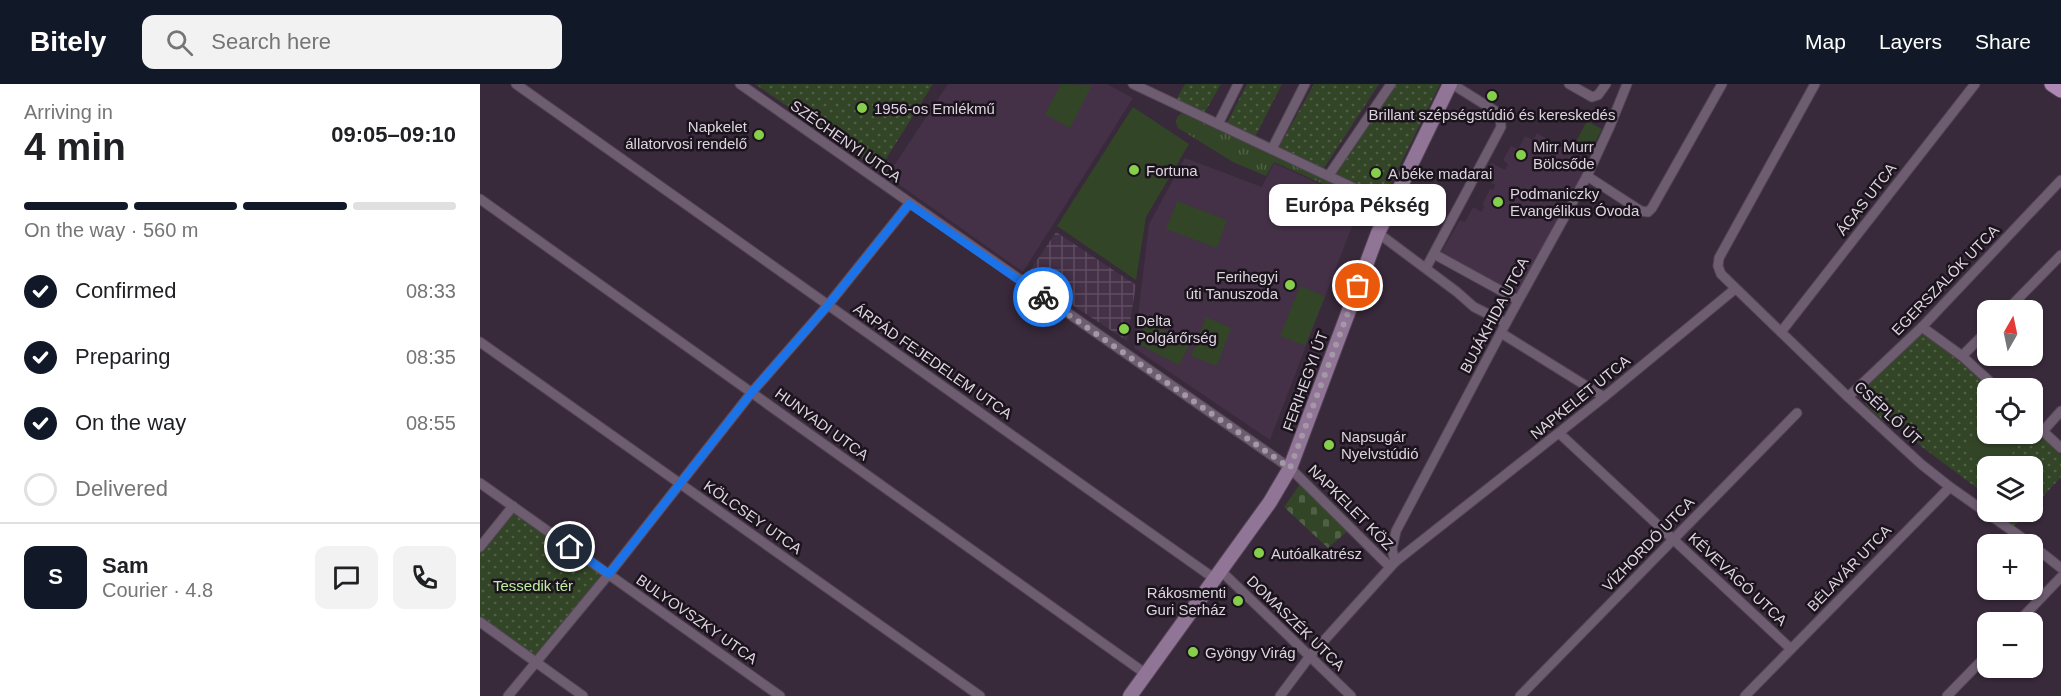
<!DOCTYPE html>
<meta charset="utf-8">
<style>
body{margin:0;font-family:Arial,sans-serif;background:#f2f2f2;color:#202124;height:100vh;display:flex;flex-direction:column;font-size:22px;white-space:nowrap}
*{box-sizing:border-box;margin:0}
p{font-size:20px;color:#757577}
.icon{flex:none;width:33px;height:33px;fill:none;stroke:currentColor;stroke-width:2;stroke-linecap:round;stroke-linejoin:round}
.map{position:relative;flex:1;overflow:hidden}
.panel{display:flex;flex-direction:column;background:#fff;width:480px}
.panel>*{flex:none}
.needle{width:39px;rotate:9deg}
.tools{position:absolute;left:1497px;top:216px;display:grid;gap:12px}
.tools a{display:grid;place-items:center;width:66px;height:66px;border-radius:12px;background:#fff;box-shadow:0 2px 4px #0004;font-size:30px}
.pin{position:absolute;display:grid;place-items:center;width:51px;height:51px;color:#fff;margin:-26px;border:3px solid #fff;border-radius:50%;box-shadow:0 2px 6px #0007}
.courier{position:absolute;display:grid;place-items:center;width:60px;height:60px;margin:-30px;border:4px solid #1a73e8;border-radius:50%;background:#fff;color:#222;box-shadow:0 2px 8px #0007}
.bubble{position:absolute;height:42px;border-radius:12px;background:#fff;box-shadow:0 2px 4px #0004;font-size:20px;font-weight:600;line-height:42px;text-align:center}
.headline em{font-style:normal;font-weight:600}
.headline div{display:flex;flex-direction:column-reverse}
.headline{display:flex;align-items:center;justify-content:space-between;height:102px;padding:0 24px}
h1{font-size:39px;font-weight:600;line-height:45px}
.bar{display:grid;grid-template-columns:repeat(4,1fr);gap:9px 6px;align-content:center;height:72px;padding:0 24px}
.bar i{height:8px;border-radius:4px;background:#e0e0e0}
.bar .current{background:#111827}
.bar p{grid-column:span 4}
.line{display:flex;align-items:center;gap:15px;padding:0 24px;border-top:2px solid #e0e0e0}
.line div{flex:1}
.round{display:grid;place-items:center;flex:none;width:63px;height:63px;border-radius:12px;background:#f2f2f2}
ol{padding:0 24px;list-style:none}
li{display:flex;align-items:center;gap:18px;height:66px}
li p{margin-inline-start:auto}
li .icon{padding:6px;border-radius:50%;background:#111827;color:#fff;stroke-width:4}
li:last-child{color:#757577}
li i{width:33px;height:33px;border:3px solid #e0e0e0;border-radius:50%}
header{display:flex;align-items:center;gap:36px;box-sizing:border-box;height:84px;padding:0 30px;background:#111827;color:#fff}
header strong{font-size:28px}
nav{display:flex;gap:33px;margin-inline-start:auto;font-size:21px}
.search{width:420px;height:54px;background:#f2f2f2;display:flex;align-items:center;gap:15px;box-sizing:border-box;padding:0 21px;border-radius:12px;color:#757577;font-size:22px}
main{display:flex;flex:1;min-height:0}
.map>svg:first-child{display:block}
</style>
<header>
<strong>Bitely</strong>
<div class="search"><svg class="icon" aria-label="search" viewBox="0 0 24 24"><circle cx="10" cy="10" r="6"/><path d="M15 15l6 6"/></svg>Search here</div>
<nav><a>Map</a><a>Layers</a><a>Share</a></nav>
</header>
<main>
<section class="panel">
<div class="headline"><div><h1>4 min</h1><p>Arriving in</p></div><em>09:05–09:10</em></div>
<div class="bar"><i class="current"></i><i class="current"></i><i class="current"></i><i></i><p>On the way · 560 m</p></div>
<ol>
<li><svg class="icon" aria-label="check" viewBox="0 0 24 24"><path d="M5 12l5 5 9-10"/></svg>Confirmed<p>08:33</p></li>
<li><svg class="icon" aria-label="check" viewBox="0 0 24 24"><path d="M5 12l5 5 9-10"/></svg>Preparing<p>08:35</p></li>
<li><svg class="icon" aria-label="check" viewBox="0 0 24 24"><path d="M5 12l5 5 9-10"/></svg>On the way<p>08:55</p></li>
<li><i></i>Delivered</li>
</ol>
<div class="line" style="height:108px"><b class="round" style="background:#111827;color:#fff">S</b><div><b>Sam</b><p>Courier · 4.8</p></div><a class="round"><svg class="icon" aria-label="chat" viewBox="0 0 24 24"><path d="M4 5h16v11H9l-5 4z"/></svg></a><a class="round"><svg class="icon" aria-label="phone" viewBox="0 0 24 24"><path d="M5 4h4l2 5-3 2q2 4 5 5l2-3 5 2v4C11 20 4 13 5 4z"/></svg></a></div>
</section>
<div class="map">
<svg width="1581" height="612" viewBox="0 0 1581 612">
<defs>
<pattern id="industrial-grid" width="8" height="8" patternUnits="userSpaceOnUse" patternTransform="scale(1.5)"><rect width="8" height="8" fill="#443047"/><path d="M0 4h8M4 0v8" fill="none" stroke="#5f4d61"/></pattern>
<pattern id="grass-tufts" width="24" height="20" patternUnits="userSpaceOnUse" patternTransform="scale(1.5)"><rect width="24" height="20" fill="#334527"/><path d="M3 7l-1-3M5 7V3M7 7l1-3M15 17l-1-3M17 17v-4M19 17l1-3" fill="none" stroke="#505f46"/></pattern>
<pattern id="cemetery-stones" width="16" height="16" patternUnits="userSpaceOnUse" patternTransform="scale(1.5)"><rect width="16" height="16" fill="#334527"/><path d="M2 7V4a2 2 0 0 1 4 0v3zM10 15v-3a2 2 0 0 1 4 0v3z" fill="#505f46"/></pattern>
<pattern id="park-dots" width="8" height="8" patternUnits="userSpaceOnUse" patternTransform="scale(1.5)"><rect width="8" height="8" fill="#334527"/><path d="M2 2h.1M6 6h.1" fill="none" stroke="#505f46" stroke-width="1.8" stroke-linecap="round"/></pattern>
</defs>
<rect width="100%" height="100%" fill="#38293b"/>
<g fill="#443047">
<path d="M468 0H627L653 14 543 188 407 92Z"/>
<path d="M1057 49 1109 78 1037 210 961 169 980 136 985 138 993 123 1002 128 1003 125 1005 122 1002 121 1010 105 1013 106 1015 101 1003 94 1011 79 1025 86 1028 80 1023 76 1031 62 1038 65 1045 52 1053 56Z"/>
<path d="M705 74 782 103 794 79 881 119 790 356 654 264 669 140Z"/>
</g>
<path fill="url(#industrial-grid)" d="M576 148 656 201 647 257 547 191Z"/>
<path fill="url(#grass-tufts)" d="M702 29 856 101 854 105 794 78 786 92 753 78 698 44 696 39 697 33Z"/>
<path fill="url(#cemetery-stones)" d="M820 400 869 446 848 464 804 423Z"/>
<g fill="url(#park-dots)">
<path d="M275 0H453L399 86Z"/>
<path d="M705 0H741L725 28 696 16Z"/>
<path d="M767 0H802L775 53 747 39Z"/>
<path d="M834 0H899L844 84 799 63Z"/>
<path d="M915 0H960L904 113 856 90 855 87Z"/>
<path d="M1442 249 1483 280 1510 304H1508V350H1552L1553 344 1581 371V393L1553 423 1552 382H1508L1507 423 1500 417 1505 410 1442 363 1409 333 1404 338 1387 322 1379 309Z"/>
<path d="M33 422 129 490 56 578 0 538V463Z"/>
<path d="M1514 428H1548L1534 442Z"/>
</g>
<g fill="#334527">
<path d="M581 0 612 1 590 44 565 30Z"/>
<path d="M653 23 709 60 666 133 656 196 577 142Z"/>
<path d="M1107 37 1122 45 1108 71 1093 63Z"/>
<path d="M697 117 747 136 737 164 686 145Z"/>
<path d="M820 202 845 212 825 262 800 252Z"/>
<path d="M726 233 751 244 737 282 711 272Z"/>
<path d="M667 238 710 260 699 281 656 259Z"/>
<path d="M1500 343 1507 345 1508 350H1513L1533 363V369C1527 375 1497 376 1490 371 1488 364 1493 346 1500 343Z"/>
</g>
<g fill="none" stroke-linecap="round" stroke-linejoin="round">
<defs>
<g id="street">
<path d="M36 0 735 495"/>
<path d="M260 0 810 384 910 483"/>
<path d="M653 0 910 121"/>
<path d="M1089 0 1112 13 1118 11 1126 0"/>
<path d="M1335 0 1239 174 1238 182 1241 190 1368 313 1441 380 1470 403 1551 460"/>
<path d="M738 40 758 0"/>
<path d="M792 65 825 0"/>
<path d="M849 91 911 0"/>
<path d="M1107 92 1161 127 1168 128 1172 124 1242 0"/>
<path d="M0 115 666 590"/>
<path d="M898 149 977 208 994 223 1026 239"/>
<path d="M954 170 1038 216"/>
<path d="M946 184 1021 43 1020 30 972 0"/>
<path d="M1527 226 1581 171"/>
<path d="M1442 243 1482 272 1517 304"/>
<path d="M1301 248 1495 0"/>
<path d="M1021 249 1124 313"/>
<path d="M0 258 500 612"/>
<path d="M1482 272 1508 246"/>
<path d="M1368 313 1442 243 1581 96"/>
<path d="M1552 337 1581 364"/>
<path d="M1563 347 1581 327"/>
<path d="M1079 349 1311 565"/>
<path d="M0 399 300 612"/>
<path d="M1552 461 1581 484"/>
<path d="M0 463 33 422"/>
<path d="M915 478 912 465 916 447 1026 239 1107 92 1130 42 1147 0"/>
<path d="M741 487 871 612"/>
<path d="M0 538 103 612"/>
<path d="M1538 538 1581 493"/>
<path d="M28 612 129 490 272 308 348 221 429 120"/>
<path d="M800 612 830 572 915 478 1124 313 1255 205"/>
<path d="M1040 612 1317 329"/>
<path d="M1265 612 1470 403"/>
<path d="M1467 612 1508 570"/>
</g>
<path id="secondary" d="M650 612 790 418 810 384 898 149 970 0"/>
<path id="primary" d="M1572 0 1581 6"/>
</defs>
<use href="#street" stroke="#534455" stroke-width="11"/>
<use href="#secondary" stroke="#534455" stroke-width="16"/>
<use href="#primary" stroke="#534455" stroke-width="17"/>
<use href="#street" stroke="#6e5d71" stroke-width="9"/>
<use href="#secondary" stroke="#917596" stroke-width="14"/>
<use href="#primary" stroke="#ac88b2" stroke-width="15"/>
</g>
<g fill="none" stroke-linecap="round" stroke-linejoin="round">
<path stroke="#a498a6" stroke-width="6" stroke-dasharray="0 10.8" d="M563 213 810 384 878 202"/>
<path stroke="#1a73e8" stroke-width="8" d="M90 463 129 490 272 308 348 221 429 120 563 213"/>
</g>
<g fill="#86cf4b" stroke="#1b141d" stroke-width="2">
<circle cx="1012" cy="12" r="6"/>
<circle cx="382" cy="24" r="6"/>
<circle cx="279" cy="51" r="6"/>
<circle cx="1041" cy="71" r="6"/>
<circle cx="654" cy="86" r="6"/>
<circle cx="896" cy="89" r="6"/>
<circle cx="1018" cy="118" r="6"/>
<circle cx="810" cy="201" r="6"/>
<circle cx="644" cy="245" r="6"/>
<circle cx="849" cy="361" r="6"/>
<circle cx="779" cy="469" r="6"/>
<circle cx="758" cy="517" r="6"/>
<circle cx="713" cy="568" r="6"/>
</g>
<g text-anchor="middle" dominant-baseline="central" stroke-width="5" stroke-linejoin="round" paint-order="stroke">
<g font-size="15" fill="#ded4e0" stroke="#1b141d" text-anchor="start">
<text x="394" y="24">1956-os Emlékmű</text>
<text x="1012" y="30" text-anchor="middle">Brillant szépségstúdió és kereskedés</text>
<text x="267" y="42" text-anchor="end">Napkelet<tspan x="267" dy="17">állatorvosi rendelő</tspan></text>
<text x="1053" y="62">Mirr Murr<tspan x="1053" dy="17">Bölcsőde</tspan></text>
<text x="666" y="86">Fortuna</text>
<text x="908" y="89">A béke madarai</text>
<text x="1030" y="109">Podmaniczky<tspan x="1030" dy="17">Evangélikus Óvoda</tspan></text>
<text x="798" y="192" text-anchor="end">Ferihegyi<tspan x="798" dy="17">úti Tanuszoda</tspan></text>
<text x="656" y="236">Delta<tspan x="656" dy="17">Polgárőrség</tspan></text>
<text x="861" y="352">Napsugár<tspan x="861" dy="17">Nyelvstúdió</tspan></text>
<text x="791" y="469">Autóalkatrész</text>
<text x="746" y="508" text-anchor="end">Rákosmenti<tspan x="746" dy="17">Guri Serház</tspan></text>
<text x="725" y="568">Gyöngy Virág</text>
</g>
<g font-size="15" fill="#ded4e0" stroke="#1b141d">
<text transform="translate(366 57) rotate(35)">SZÉCHENYI UTCA</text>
<text transform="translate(1386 115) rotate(-52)">ÁGAS UTCA</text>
<text transform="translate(1465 196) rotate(-46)">EGERSZALÓK UTCA</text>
<text transform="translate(1014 231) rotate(-62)">BUJÁKHIDA UTCA</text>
<text transform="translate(453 277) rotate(35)">ÁRPÁD FEJEDELEM UTCA</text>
<text transform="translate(825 297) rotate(-70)">FERIHEGYI ÚT</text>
<text transform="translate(1100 313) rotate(-39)">NAPKELET UTCA</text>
<text transform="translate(1408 329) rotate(43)">CSÉPLŐ ÚT</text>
<text transform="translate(342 340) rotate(36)">HUNYADI UTCA</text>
<text transform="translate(871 423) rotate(45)">NAPKELET KÖZ</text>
<text transform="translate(273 433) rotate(35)">KÖLCSEY UTCA</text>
<text transform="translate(1168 460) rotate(-46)">VÍZHORDÓ UTCA</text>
<text transform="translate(1369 484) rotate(-46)">BÉLAVÁR UTCA</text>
<text transform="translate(1258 495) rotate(43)">KÉVEVÁGÓ UTCA</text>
<text transform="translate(217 535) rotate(35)">BULYOVSZKY UTCA</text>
<text transform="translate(816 539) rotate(44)">DOMASZÉK UTCA</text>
</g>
<g font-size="15" fill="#bfefa0" stroke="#1b141d">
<text x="53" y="501">Tessedik tér</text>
</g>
</g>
</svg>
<div class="tools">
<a><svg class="needle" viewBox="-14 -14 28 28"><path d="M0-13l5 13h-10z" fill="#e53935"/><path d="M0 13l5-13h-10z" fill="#757577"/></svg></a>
<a><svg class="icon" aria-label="locate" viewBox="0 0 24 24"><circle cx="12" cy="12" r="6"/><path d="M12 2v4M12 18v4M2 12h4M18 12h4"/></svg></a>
<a><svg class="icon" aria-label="layers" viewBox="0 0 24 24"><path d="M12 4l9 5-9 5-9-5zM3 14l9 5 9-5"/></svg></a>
<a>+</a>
<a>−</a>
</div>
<div class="pin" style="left:878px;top:202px;background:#ea580c"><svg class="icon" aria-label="bag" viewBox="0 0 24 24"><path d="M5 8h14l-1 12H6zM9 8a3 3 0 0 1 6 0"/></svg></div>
<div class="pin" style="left:90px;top:463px;background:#1f2937"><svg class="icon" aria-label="home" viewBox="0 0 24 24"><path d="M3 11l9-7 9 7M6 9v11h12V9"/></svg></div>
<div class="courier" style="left:563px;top:213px"><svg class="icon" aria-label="bike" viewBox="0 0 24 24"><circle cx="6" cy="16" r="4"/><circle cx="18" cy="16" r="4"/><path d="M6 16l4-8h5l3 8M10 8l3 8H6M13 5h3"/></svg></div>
<div class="bubble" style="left:789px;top:100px;width:177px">Európa Pékség</div>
</div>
</main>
